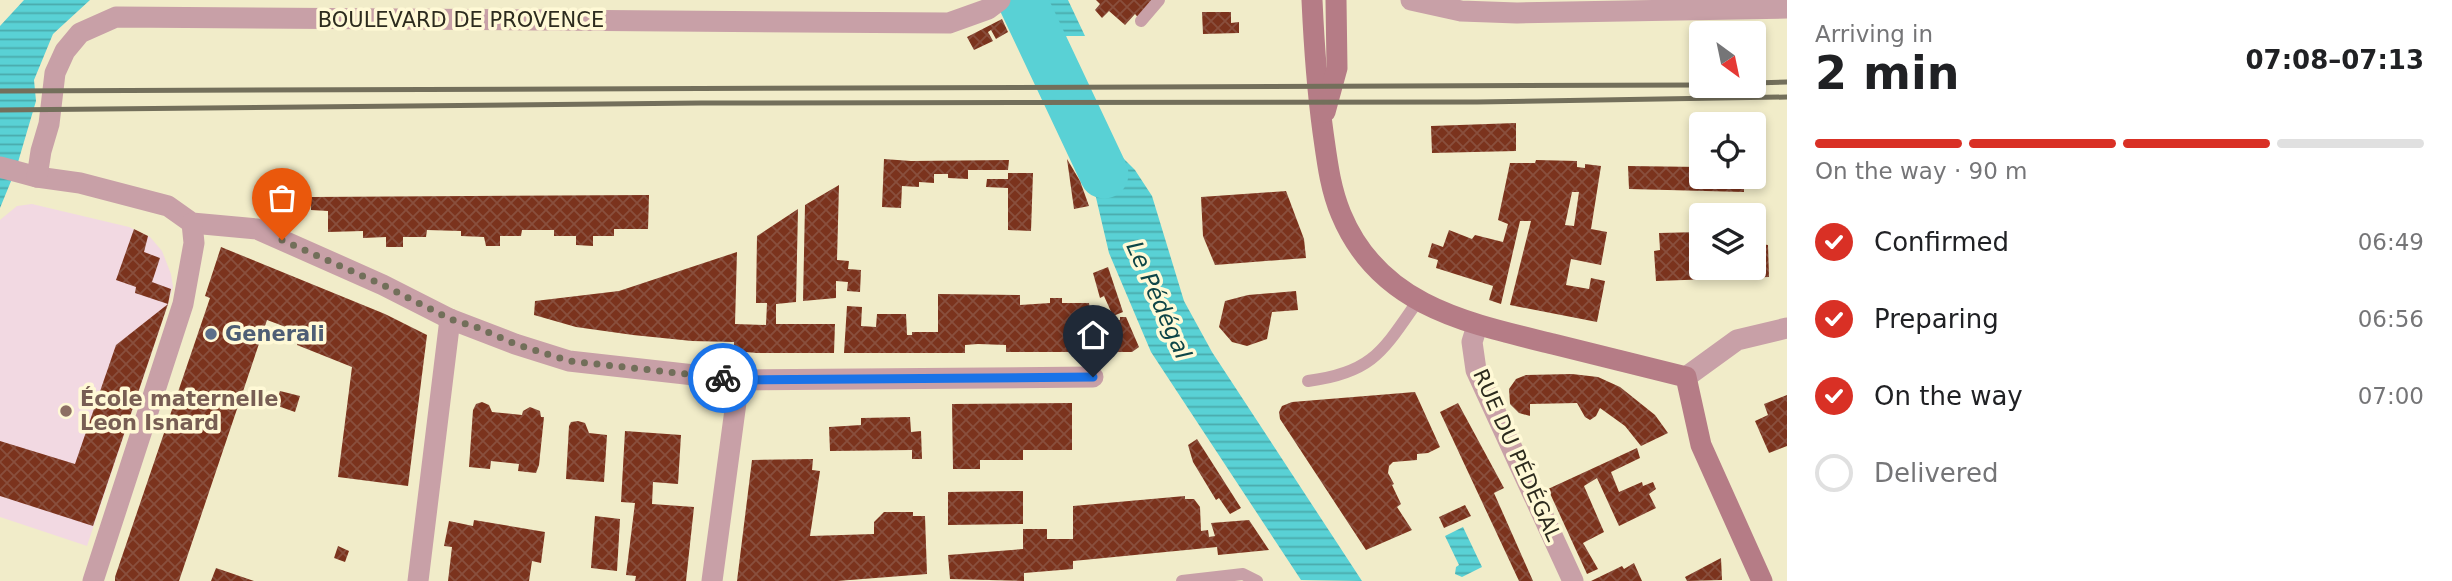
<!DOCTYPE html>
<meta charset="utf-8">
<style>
body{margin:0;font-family:"DejaVu Sans",sans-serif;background:#f2f2f2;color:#202124;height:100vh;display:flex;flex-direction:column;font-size:26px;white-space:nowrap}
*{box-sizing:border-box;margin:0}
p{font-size:23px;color:#757577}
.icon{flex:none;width:38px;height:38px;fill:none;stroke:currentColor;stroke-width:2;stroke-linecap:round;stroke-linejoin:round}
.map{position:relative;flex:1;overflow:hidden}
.side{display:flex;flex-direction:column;background:#fff;width:665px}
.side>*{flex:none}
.needle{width:46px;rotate:147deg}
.fabs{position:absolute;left:1689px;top:21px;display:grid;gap:14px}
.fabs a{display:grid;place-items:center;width:77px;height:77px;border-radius:7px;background:#fff;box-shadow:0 4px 10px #0003;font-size:35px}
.pin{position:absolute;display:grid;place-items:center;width:60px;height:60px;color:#fff;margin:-72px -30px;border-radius:50% 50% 50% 0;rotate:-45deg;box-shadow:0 0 7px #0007}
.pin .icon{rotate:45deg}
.courier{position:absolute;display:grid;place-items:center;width:70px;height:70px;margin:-35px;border:5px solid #1a73e8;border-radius:50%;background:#fff;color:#222;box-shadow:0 2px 9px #0007}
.summary em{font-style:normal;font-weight:700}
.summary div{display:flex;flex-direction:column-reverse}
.summary{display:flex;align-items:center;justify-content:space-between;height:119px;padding:0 28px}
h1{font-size:46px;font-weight:700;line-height:52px}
.bar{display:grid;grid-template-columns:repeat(4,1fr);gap:10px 7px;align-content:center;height:84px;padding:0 28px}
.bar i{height:9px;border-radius:5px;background:#e0e0e0}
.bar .active{background:#d93025}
.bar p{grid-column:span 4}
ol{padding:0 28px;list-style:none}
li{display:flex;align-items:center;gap:21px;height:77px}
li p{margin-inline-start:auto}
li .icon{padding:7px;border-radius:50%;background:#d93025;color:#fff;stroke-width:4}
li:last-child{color:#757577}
li i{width:38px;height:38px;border:4px solid #e0e0e0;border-radius:50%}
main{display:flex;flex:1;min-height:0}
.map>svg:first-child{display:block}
</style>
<main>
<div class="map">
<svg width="1787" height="581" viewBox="0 0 1787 581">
<defs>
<pattern id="water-rules" width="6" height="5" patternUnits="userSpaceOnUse" patternTransform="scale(1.75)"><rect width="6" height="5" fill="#59d1d5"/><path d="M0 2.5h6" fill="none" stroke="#4aaaac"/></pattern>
<pattern id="building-cross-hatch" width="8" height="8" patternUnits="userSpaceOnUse" patternTransform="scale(1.75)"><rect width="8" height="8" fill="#7b331d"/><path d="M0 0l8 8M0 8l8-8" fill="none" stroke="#894f3d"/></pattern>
</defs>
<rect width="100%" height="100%" fill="#f1ecc9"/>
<path fill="#f2d9e2" d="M32 204 129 227 150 237 162 251 171 274 173 287 168 304 87 546 0 517V220L17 206Z"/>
<g fill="url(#water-rules)">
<path d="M24 0H90L53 34 34 80 36 101 16 169 0 208V26Z"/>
<path d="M1030 0H1068L1085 36H1058L1077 73 1040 72 1012 19Z"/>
<path d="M1096 114 1109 144 1135 170 1152 196 1184 301 1212 352 1362 581 1301 580 1151 352 1109 253 1090 172 1057 116Z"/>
<path d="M1463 527 1482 567 1462 577 1455 574 1456 567 1459 565 1445 536Z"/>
</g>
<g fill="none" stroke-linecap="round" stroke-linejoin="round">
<path stroke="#59d1d5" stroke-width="49" d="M1022 0 1104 174"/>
</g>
<g fill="url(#building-cross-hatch)" fill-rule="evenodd">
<path d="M1096 0H1155L1141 21 1135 14 1125 25 1109 11 1102 18 1095 10 1100 4Z"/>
<path d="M1202 12H1231V23L1239 22V33L1203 34Z"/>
<path d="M1002 19 1008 32 996 39 991 30 988 32 993 41 974 50 967 37Z"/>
<path d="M1516 123V151L1432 153 1431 126Z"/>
<path d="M884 159 911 161 1009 160 1008 170H968V179L948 178V174H934V183L919 182V187L902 186 901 208 882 207Z"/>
<path d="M1067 159 1080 181 1089 206 1074 209Z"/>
<path d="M1536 160 1577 161V167L1585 168V164L1601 166 1591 229 1607 232 1601 265 1571 259 1566 285 1589 289 1591 278 1605 281 1597 322 1510 305 1531 221H1520L1501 304 1489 300 1493 286 1436 268 1438 260 1428 257 1432 243 1443 247 1449 230 1472 239 1475 235 1503 242 1508 224 1498 220 1510 163H1535ZM1572 192H1579L1574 226 1565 225Z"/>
<path d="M1628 166 1701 167V177H1744V192L1629 189Z"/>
<path d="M1008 173H1033L1031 231 1008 230V188L986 187 987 179H1008Z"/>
<path d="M839 185 837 260 849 261 848 269 861 270 860 292 847 291 848 282 836 281V298L803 301 805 205Z"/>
<path d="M1286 191 1304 239 1306 258 1215 265 1203 236 1201 197Z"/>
<path d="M649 195 648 229H614V236H593V246L576 245V236H554V230H522L521 236H500V246H486L484 237 461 236V231L427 230 426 237H403V247H386V237L363 238V231L328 232V211L311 210V197Z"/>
<path d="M798 209 796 302 776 304V324H835L834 353H757L734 351V342L692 341 633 335 576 327 534 315 535 301 619 291 737 252 735 324 766 325 767 303H756L757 236Z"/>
<path d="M134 229 148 236 144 252 160 258 152 282 171 289 168 304 135 293 136 287 116 280Z"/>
<path d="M1761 229V244L1768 245 1769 277 1656 281 1654 251 1660 250 1659 233 1701 232V268H1754V230Z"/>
<path d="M221 247 385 314 427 335 408 486 338 477 352 367 297 345 302 333 267 320 179 581H115V577L210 298 205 296Z"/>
<path d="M1108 267 1123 312 1113 316 1104 296 1100 298 1093 273Z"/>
<path d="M1296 291 1298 310 1272 312 1267 339 1247 346 1232 342 1219 327 1225 301 1248 295Z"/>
<path d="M938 294 1020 295V305L1050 303V298H1062V303H1089L1096 352H1006V345L978 344 965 345V353H844L847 306 862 307 861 326 876 327 877 314H906L907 335H912V332H938Z"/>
<path d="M168 304 93 526 0 496V441L75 464 116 345Z"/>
<path d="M1120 317H1126L1139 347 1132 352H1104L1105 320H1120Z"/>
<path d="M1572 374 1598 377 1620 387 1655 415 1668 433 1641 446 1625 426 1600 408 1596 416 1590 420 1585 417 1577 403 1530 404V416L1519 413 1510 404 1509 389 1516 379 1526 375Z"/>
<path d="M280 391 300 396 295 412 275 405Z"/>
<path d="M1415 392 1440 447 1428 453 1417 454V460L1393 462 1389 466 1388 473 1394 484 1392 485 1401 504 1397 507 1412 530 1366 550 1280 419 1279 412 1282 406 1292 402Z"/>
<path d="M1787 395V446L1769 453 1755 421 1768 415 1764 404Z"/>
<path d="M482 402 489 405 492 412 522 415 523 411 530 407 540 411 541 417H544L539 465 536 473 518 471 519 464 491 461 490 469 469 467 473 410 476 404Z"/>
<path d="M1072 403V450H1023V460H980V469H953L952 404Z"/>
<path d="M1458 403 1504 488 1494 493 1533 581H1519L1440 412Z"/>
<path d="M910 417 911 432 921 431 922 459H912V450L830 451 829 427 861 425V418Z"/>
<path d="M578 421 585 423 589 433 607 435 604 482 566 479 569 426 571 422Z"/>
<path d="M625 431 681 435 678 484 653 482 652 504 694 507 686 581H635L636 576 626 575 635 503 621 502Z"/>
<path d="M1197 439 1241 508 1230 514 1219 498 1216 500 1193 462 1188 445Z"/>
<path d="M1637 448 1640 458 1611 472 1619 492 1642 482 1643 486 1653 482 1656 489 1649 494 1656 508 1619 526 1597 478 1584 486 1604 532 1583 543 1598 569 1587 574 1548 489Z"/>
<path d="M813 459 812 470 820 471 810 536 874 534V522L884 512H913V516H925L927 574 837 581H737L752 460Z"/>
<path d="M1023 491V524L948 525V492Z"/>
<path d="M1185 496V499H1194L1200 507 1201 531 1208 530 1209 537 1215 536 1211 523 1249 520 1269 550 1218 555 1217 547 1073 561V569L1024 573V581L950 579 948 555 1023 549V529H1047V539H1073V506Z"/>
<path d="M1465 505 1471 516 1444 528 1439 517Z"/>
<path d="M595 516 620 519 617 571 591 568Z"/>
<path d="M474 520 545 532 541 563 532 561 529 581H448L452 547 444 546 449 521 473 526Z"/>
<path d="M338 546 349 551 345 562 334 558Z"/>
<path d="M1721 558 1722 580 1687 581 1685 577Z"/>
<path d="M1634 563 1642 581H1591L1622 566 1624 569Z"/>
<path d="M216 568 254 581H211Z"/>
</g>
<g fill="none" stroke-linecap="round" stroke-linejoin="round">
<g stroke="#c8a0a7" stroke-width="12">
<path d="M1141 21 1159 0"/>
<path d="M1308 381C1372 373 1383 351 1417 302"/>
<path d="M1182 581 1243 574 1257 581"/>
</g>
<g stroke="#c8a0a7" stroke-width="21">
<path d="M1411 0 1461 11 1517 13 1787 8"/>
<path d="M0 167 37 177 80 183 168 206 192 223 257 229 383 285 450 319 515 344 569 361 739 380 1093 377"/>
<path d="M37 177 41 151 49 124 55 73 65 51 80 33 116 17 949 23 988 9 1000 0"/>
<path d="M1477 326 1472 342 1476 370 1573 581"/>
<path d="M1686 377 1737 340 1787 328"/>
<path d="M93 581 183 304 194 243 192 223"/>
<path d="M418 581 450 319"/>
<path d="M712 581 739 380"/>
</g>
<g stroke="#b57c86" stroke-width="21">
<path d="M1312 0C1314 44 1317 88 1323 132 1327 160 1330 188 1341 214 1379 306 1467 323 1553 344 1597 355 1642 366 1686 377L1701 445 1762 581"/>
<path d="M1325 112 1337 68 1336 0"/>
</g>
<g stroke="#736f5b" stroke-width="5">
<path d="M1754 83 1787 82"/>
<path d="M0 91 1701 85"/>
<path d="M0 110 701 103 1477 102 1787 97"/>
</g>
</g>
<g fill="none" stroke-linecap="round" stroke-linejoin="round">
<path stroke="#726f5a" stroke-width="7" stroke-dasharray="0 12.6" d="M282 240 383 285 450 319 476 327 515 344 569 361 723 378"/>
<path stroke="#1a73e8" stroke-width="9" d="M723 378 739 380 1093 377"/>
</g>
<circle fill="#5c6f8a" stroke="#fff9d6" stroke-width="2.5" cx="211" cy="334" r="7"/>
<circle fill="#8d6e63" stroke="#fff9d6" stroke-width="2.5" cx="66" cy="411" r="7"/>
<g text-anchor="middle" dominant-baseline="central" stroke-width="7" stroke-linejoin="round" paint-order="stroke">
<g font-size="21" fill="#2d2b1e" stroke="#fff9d6">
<text x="461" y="20">BOULEVARD DE PROVENCE</text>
<text transform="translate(1517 455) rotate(66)">RUE DU PÉDÉGAL</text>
</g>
<g font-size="21" font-weight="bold" fill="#4e5e75" stroke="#fff9d6" text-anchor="start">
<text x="225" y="334">Generali</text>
</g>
<g font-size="21" font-weight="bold" fill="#785e54" stroke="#fff9d6" text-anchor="start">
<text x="80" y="399">École maternelle<tspan x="80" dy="24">Leon Isnard</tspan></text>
</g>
<g font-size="23" font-style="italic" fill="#0e4547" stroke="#fff9d6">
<text transform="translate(1159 300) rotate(66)">Le Pédégal</text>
</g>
</g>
</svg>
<div class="fabs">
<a><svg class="needle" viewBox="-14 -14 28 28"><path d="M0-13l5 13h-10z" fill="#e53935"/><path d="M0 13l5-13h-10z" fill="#757577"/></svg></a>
<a><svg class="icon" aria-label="locate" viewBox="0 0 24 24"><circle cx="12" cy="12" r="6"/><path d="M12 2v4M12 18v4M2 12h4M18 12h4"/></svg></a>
<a><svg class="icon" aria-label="layers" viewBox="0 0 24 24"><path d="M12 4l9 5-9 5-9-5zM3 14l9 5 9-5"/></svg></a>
</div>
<div class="pin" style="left:282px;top:240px;background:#ea580c"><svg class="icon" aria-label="bag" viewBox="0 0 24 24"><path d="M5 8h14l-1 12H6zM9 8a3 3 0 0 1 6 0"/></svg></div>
<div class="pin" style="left:1093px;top:377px;background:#1f2937"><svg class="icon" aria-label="home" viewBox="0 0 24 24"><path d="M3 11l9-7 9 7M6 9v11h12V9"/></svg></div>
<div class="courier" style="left:723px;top:378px"><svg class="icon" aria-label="bike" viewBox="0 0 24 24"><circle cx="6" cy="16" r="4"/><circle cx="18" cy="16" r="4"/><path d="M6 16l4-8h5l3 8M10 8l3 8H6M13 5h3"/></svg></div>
</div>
<section class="side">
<div class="summary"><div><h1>2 min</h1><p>Arriving in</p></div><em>07:08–07:13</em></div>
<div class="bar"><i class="active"></i><i class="active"></i><i class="active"></i><i></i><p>On the way · 90 m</p></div>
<ol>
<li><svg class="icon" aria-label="check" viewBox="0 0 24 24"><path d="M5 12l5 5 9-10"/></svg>Confirmed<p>06:49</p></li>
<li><svg class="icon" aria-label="check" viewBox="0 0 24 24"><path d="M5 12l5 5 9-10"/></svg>Preparing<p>06:56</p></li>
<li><svg class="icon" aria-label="check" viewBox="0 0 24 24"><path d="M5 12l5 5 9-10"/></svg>On the way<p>07:00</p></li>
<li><i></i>Delivered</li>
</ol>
</section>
</main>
